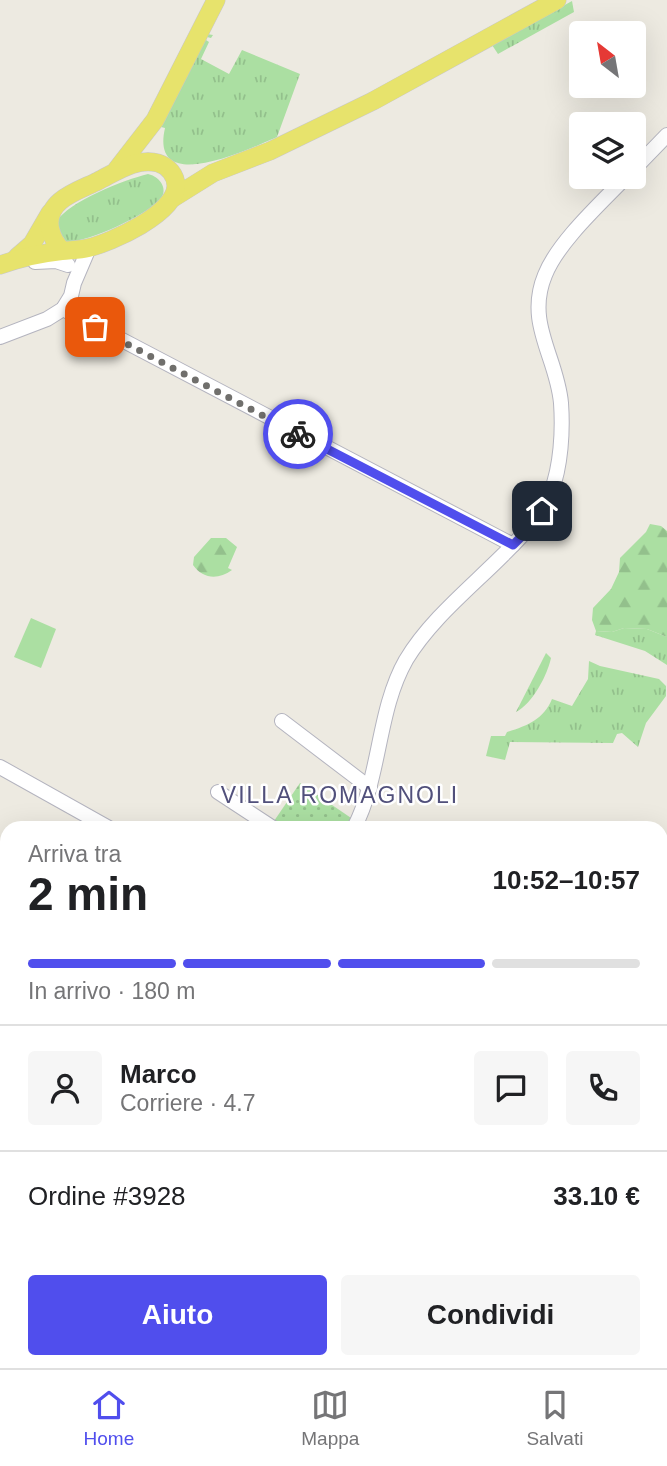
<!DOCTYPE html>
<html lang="it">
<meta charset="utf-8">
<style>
body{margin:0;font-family:Helvetica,sans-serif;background:#f6f6f6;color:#202124;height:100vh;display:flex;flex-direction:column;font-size:26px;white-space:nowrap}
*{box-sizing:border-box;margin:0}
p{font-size:23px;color:#757577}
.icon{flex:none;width:38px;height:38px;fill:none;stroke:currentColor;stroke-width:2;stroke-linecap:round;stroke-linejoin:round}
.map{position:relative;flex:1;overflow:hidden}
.side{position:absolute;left:0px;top:821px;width:668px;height:548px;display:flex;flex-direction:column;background:#fff;border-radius:21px 21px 0 0;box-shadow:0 7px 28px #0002}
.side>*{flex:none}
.needle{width:46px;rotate:329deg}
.buttons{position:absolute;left:569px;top:21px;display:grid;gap:14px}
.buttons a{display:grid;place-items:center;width:77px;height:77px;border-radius:7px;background:#fff;box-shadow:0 7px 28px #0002;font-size:35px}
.pin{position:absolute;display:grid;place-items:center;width:60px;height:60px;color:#fff;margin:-30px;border-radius:14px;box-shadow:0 4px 10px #0006}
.courier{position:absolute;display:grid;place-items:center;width:70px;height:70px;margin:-35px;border:5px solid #504eed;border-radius:50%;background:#fff;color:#222;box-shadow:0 2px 9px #0007}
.overview em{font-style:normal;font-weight:800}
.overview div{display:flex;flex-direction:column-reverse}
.overview{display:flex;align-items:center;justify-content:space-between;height:119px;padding:0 28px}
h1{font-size:46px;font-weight:800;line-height:52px}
.bar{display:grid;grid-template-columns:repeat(4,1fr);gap:10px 7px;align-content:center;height:84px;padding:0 28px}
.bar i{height:9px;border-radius:5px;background:#e0e0e0}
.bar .active{background:#504eed}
.bar p{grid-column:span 4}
.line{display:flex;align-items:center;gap:18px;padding:0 28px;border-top:2px solid #e0e0e0}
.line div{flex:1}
.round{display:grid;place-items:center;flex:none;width:74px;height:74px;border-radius:7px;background:#f6f6f6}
.button{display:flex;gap:14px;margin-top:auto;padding:14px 28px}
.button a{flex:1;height:80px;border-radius:7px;background:#504eed;color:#fff;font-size:28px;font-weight:800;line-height:80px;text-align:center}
.button a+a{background:#f6f6f6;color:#202124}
.dock{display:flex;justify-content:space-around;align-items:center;height:98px;border-top:2px solid #e0e0e0;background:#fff;font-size:19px;color:#757577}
.dock a{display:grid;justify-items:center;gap:4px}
.dock .active{color:#504eed}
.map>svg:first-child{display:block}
</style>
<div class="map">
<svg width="667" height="1368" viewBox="0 0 667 1368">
<defs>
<pattern id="grass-tufts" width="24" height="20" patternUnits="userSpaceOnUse" patternTransform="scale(1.75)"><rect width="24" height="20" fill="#abdfa2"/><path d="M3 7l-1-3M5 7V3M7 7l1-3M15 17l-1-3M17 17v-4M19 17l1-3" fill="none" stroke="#93c08c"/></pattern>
<pattern id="forest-firs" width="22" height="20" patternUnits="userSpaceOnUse" patternTransform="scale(1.75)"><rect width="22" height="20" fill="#abdfa2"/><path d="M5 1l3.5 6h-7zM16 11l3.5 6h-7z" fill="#93c08c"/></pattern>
<pattern id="park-dots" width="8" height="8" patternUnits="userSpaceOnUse" patternTransform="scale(1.75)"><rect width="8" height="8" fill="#abdfa2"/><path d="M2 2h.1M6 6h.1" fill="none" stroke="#93c08c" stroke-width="1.8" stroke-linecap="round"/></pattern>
</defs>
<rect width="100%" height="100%" fill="#edeae1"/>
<g fill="url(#grass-tufts)">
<path d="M572 1 574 12 498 54 492 45Z"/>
<path d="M207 34 213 35 211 38 207 37 206 40 209 42 201 59 229 74 242 50 300 74 277 137C251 148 149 198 165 128L161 127Z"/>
<path d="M148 174C161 177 170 191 158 202 143 216 82 246 63 241L56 222C69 201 124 180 148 174Z"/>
<path d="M624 628 647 629 667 637V665L645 651 595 635 596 631 612 632Z"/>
<path d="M546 653 551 658C547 676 532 704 516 712Z"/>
<path d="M589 661 600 666 659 679 666 686V696L646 723 638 747 622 733 617 734 613 743 510 742 505 760 486 756 491 736H505L507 732C527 726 544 719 552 699L572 706 588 679Z"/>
</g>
<g fill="url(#forest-firs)">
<path d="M650 524 661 526 667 531V637L647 629 624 628 612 632 596 631 592 620 593 608 611 589 619 572 620 558 646 532Z"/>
<path d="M211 538H226L237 547 228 568 232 570C218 580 203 579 193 565L194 557Z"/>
<path d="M387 1362H490L487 1368H388Z"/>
</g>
<path fill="url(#park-dots)" d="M300 783 354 820 349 828H284L274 821Z"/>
<g fill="#abdfa2">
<path d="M31 618 56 629 41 668 14 657Z"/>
<path d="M108 1362H120V1364L130 1366 144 1362H194L193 1368H106Z"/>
</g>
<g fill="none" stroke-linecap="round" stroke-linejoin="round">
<defs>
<g id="minor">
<path d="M634 169 667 135"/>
<path d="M35 262 56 261 68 265"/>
<path d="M63 309 513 545"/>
<path d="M0 337 47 319 63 309 71 296 74 283 89 248"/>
<path d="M282 721 370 788"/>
<path d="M0 767 109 828"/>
<path d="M218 792 273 828"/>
<path d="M354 828C381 776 377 711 406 660 430 620 470 588 503 555 522 536 541 518 551 492 561 466 563 431 561 403 557 357 525 323 545 275 558 242 601 203 626 177"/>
<path d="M662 982 667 989"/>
<path d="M386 1362 387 1368"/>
<path d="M580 1362 581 1368"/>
<path d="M102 1368 104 1362"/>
</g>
<g id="major">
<path d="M117 169 155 120 216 0"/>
<path d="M173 198 213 173 270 151 373 101 557 0"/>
<path d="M17 257 32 244 50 213"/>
<path d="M0 265C20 258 41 253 62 251 71 250 80 250 88 248 112 242 175 214 176 186 176 175 168 166 158 163 137 157 116 172 98 181 78 191 45 200 50 228 52 238 56 245 63 251"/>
</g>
</defs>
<use href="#minor" stroke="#b4b4bf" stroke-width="16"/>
<use href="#major" stroke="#c8c8c8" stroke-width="19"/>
<use href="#minor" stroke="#fff" stroke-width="14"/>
<use href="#major" stroke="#e7e36c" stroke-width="18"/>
</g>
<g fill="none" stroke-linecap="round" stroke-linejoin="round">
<path stroke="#706f6c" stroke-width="7" stroke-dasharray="0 12.6" d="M95 327 298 434"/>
<path stroke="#504eed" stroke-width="9" d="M298 434 513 545 529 529 542 511"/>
</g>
<g text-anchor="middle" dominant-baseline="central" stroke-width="5" stroke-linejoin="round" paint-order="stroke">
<g font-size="23" letter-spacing="2" fill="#51507b" stroke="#fff">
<text x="340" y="795">VILLA ROMAGNOLI</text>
</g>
</g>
</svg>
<div class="buttons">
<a><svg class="needle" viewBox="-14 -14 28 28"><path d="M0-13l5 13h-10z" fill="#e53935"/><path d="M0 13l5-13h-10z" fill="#757577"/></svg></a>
<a><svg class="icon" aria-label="layers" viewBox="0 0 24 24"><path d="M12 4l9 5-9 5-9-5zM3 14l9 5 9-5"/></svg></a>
</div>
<div class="pin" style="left:95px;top:327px;background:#ea580c"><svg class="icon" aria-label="bag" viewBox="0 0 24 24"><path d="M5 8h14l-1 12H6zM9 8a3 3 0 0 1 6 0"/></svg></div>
<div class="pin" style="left:542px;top:511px;background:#1f2937"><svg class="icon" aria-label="home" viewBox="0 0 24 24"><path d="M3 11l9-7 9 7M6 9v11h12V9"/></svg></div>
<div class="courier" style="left:298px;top:434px"><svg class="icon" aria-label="bike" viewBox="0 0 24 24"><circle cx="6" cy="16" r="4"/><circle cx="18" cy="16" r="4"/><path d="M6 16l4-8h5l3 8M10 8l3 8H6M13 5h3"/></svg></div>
<section class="side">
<div class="overview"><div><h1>2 min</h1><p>Arriva tra</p></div><em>10:52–10:57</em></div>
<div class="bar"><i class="active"></i><i class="active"></i><i class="active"></i><i></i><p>In arrivo · 180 m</p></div>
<div class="line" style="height:126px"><a class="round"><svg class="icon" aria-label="person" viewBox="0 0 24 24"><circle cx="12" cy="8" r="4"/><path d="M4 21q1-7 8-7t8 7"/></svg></a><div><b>Marco</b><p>Corriere · 4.7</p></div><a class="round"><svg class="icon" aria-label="chat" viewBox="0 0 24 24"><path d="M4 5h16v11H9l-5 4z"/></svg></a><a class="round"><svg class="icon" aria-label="phone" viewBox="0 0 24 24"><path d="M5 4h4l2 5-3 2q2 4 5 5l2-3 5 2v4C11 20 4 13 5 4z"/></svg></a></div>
<div class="line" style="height:91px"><div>Ordine #3928</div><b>33.10 €</b></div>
<div class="button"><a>Aiuto</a><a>Condividi</a></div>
</section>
</div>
<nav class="dock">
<a class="active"><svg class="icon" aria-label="home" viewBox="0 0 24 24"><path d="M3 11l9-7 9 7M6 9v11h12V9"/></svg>Home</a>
<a><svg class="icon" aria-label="map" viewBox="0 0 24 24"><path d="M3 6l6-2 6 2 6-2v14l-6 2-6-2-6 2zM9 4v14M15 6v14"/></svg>Mappa</a>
<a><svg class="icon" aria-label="saved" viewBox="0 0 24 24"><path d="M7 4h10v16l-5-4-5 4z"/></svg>Salvati</a>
</nav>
